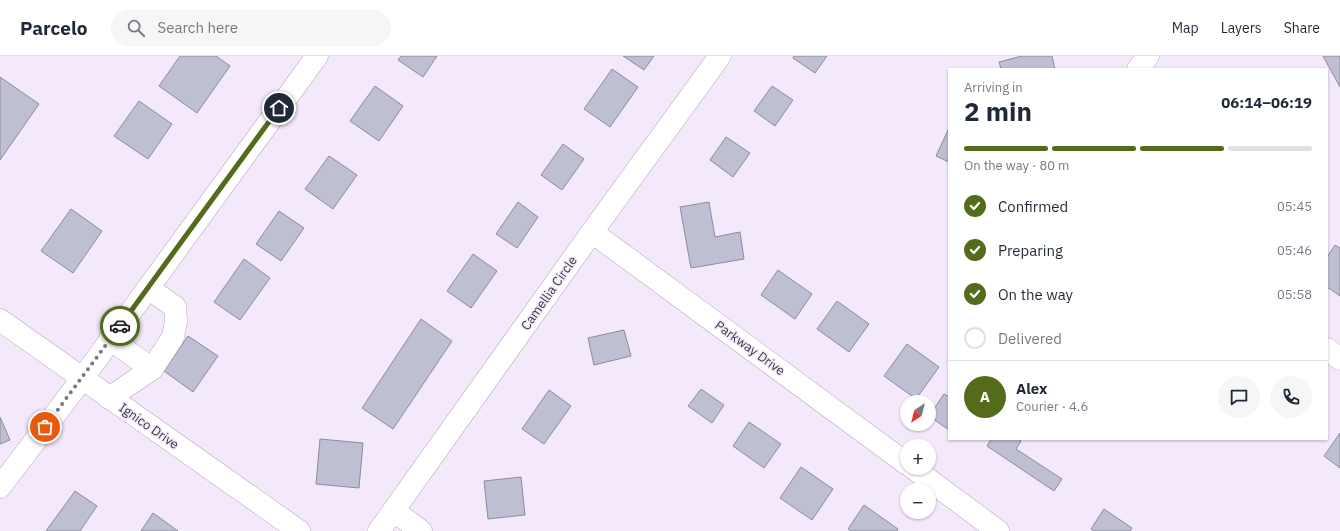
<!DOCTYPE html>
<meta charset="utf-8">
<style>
body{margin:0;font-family:"IBM Plex Sans",sans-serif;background:#f6f6f7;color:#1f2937;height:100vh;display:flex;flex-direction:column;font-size:15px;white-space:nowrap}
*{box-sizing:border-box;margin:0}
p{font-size:13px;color:#747a83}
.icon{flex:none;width:22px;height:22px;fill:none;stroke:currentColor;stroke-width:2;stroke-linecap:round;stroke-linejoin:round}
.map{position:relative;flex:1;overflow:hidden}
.side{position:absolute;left:948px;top:12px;width:380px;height:372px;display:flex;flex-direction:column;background:#fff;border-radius:0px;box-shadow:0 1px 3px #0004}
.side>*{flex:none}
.needle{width:26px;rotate:215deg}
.fabs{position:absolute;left:900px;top:339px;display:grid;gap:8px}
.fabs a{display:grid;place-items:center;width:36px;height:36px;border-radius:50%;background:#fff;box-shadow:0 1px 3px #0004;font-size:20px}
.pin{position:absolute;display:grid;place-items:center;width:34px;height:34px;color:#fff;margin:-17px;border:2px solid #fff;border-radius:50%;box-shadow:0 1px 4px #0007}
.courier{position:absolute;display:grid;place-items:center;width:40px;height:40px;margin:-20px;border:3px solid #536b1b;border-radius:50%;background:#fff;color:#222;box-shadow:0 1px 5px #0007}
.summary em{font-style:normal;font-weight:800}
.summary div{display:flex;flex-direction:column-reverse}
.summary{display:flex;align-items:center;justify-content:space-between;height:68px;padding:0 16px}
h1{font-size:26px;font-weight:800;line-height:30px}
.bar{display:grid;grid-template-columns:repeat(4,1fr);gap:6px 4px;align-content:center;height:48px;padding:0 16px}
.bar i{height:5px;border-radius:3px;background:#e0e1e3}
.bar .selected{background:#536b1b}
.bar p{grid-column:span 4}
.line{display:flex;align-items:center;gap:10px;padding:0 16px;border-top:1px solid #e0e1e3}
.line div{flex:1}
.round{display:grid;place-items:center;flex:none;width:42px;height:42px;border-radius:21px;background:#f6f6f7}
ol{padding:0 16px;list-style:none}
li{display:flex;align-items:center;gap:12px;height:44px}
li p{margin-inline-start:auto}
li .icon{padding:4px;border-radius:50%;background:#536b1b;color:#fff;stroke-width:4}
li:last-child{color:#747a83}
li i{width:22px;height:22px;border:2px solid #e0e1e3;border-radius:50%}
header{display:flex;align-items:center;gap:24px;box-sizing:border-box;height:56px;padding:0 20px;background:#fff;border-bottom:1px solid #e0e1e3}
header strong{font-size:19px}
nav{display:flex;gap:22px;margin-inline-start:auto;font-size:14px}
.search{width:280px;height:36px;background:#f6f6f7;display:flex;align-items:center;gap:10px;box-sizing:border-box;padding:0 14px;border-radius:22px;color:#747a83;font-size:15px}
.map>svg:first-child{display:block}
</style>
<header>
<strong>Parcelo</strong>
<div class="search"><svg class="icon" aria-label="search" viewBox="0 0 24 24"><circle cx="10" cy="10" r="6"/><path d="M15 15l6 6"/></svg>Search here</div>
<nav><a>Map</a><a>Layers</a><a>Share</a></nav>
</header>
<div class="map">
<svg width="1340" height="475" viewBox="0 0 1340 475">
<rect width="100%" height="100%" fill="#f4e9fb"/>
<g fill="#bebfd2" stroke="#8b8c9d">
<path d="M180 0H216L230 10 197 57 159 30Z"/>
<path d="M401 0H437L423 21 398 4Z"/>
<path d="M623 0H654L644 14Z"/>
<path d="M794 0H827L815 17 793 2Z"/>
<path d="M1022 0H1052L1055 13H1001L999 6Z"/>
<path d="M1323 0H1340V31Z"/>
<path d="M612 13 638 31 610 71 584 53Z"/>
<path d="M0 21 39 48 0 104Z"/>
<path d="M375 30 403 50 379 85 350 65Z"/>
<path d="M772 30 793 44 775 70 754 55Z"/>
<path d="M139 45 172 68 148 103 114 80Z"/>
<path d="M949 72V106L936 100Z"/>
<path d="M726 81 750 97 733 121 710 104Z"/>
<path d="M563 88 584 103 562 134 541 119Z"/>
<path d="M329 100 357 119 333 153 305 133Z"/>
<path d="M518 146 538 161 517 192 496 178Z"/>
<path d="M709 146 715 181 740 176 744 203 691 212 680 151Z"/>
<path d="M71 153 102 175 73 217 41 195Z"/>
<path d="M279 155 304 172 281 205 256 188Z"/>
<path d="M1335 189 1340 192V240L1327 231V201Z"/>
<path d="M473 198 497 215 471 252 447 235Z"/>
<path d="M244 203 270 222 240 264 214 246Z"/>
<path d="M778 214 812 238 795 263 761 239Z"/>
<path d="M837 245 869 268 849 296 817 273Z"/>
<path d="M421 263 452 285 393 373 362 352Z"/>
<path d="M624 274 631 300 594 309 588 282Z"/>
<path d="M188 280 218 300 193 336 164 315Z"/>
<path d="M907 288 939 311 916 343 884 320Z"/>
<path d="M701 333 724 349 712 367 688 350Z"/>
<path d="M549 334 571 350 544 388 522 373Z"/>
<path d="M944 338 949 341V374L929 360Z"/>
<path d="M0 361 10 384 0 388Z"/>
<path d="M749 366 781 388 764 412 733 390Z"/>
<path d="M1340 377V412L1324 400Z"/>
<path d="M320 383 363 387 359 432 316 428Z"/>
<path d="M991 383H1018L1021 385 1016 393 1062 423 1054 435 987 390Z"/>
<path d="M801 411 833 433 812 464 780 442Z"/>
<path d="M521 421 525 459 488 463 484 425Z"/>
<path d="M75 435 97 450 80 475H46Z"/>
<path d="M864 449 898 473 897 475H851L848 473Z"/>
<path d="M1104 453 1132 472 1130 475H1094L1091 473Z"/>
<path d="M153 457 178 475H141Z"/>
</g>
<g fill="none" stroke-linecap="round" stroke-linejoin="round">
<defs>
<g id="minor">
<path d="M1138 13 1148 0"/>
<path d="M592 176 907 408"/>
<path d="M0 264 299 475"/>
<path d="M110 283 152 313"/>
<path d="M1327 293 1340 303"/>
<path d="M109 342 152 313 173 281 176 265 175 251 148 232"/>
<path d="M913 412 998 475"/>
<path d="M0 431 82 323 317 0"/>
<path d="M394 455 421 475"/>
<path d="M379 475 592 176 720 0"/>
</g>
</defs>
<use href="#minor" stroke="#b3a9b9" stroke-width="23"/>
<use href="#minor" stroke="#fff" stroke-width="22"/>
</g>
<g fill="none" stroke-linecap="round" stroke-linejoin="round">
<path stroke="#7c7681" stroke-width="4" stroke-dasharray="0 7.2" d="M45 371 120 270"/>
<path stroke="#536b1b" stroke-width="5" d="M120 270 279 52"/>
</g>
<g text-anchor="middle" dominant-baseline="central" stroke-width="3" stroke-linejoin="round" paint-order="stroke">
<g font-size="13" fill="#3c383f" stroke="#f4e9fb">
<text transform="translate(549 237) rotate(-55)">Camellia Circle</text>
<text transform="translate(750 292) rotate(36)">Parkway Drive</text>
<text transform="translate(149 370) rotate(35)">Ignico Drive</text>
</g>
</g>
</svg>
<div class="fabs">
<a><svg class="needle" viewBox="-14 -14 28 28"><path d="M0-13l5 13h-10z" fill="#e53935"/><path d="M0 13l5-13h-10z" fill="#747a83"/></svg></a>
<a>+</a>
<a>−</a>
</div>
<div class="pin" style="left:45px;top:371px;background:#ea580c"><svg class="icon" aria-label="bag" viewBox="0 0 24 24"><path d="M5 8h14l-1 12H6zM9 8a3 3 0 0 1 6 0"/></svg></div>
<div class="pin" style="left:279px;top:52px;background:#1f2937"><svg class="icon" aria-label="home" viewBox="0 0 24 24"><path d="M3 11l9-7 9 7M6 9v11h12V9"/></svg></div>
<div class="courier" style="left:120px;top:270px"><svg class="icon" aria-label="car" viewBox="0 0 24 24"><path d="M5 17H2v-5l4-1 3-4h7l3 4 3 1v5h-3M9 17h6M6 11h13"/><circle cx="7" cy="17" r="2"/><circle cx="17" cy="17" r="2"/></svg></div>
<section class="side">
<div class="summary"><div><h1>2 min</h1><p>Arriving in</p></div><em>06:14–06:19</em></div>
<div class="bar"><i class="selected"></i><i class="selected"></i><i class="selected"></i><i></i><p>On the way · 80 m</p></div>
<ol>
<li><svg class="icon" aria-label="check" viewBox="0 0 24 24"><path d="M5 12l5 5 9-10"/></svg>Confirmed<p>05:45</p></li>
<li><svg class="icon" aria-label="check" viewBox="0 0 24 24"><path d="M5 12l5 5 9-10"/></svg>Preparing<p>05:46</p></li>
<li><svg class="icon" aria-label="check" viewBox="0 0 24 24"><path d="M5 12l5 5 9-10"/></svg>On the way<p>05:58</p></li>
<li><i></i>Delivered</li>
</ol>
<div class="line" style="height:72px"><b class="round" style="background:#536b1b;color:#fff">A</b><div><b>Alex</b><p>Courier · 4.6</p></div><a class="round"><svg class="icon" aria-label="chat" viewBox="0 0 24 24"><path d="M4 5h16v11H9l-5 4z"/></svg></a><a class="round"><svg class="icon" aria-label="phone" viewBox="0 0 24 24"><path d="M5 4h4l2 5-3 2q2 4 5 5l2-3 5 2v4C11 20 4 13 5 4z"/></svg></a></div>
</section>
</div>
